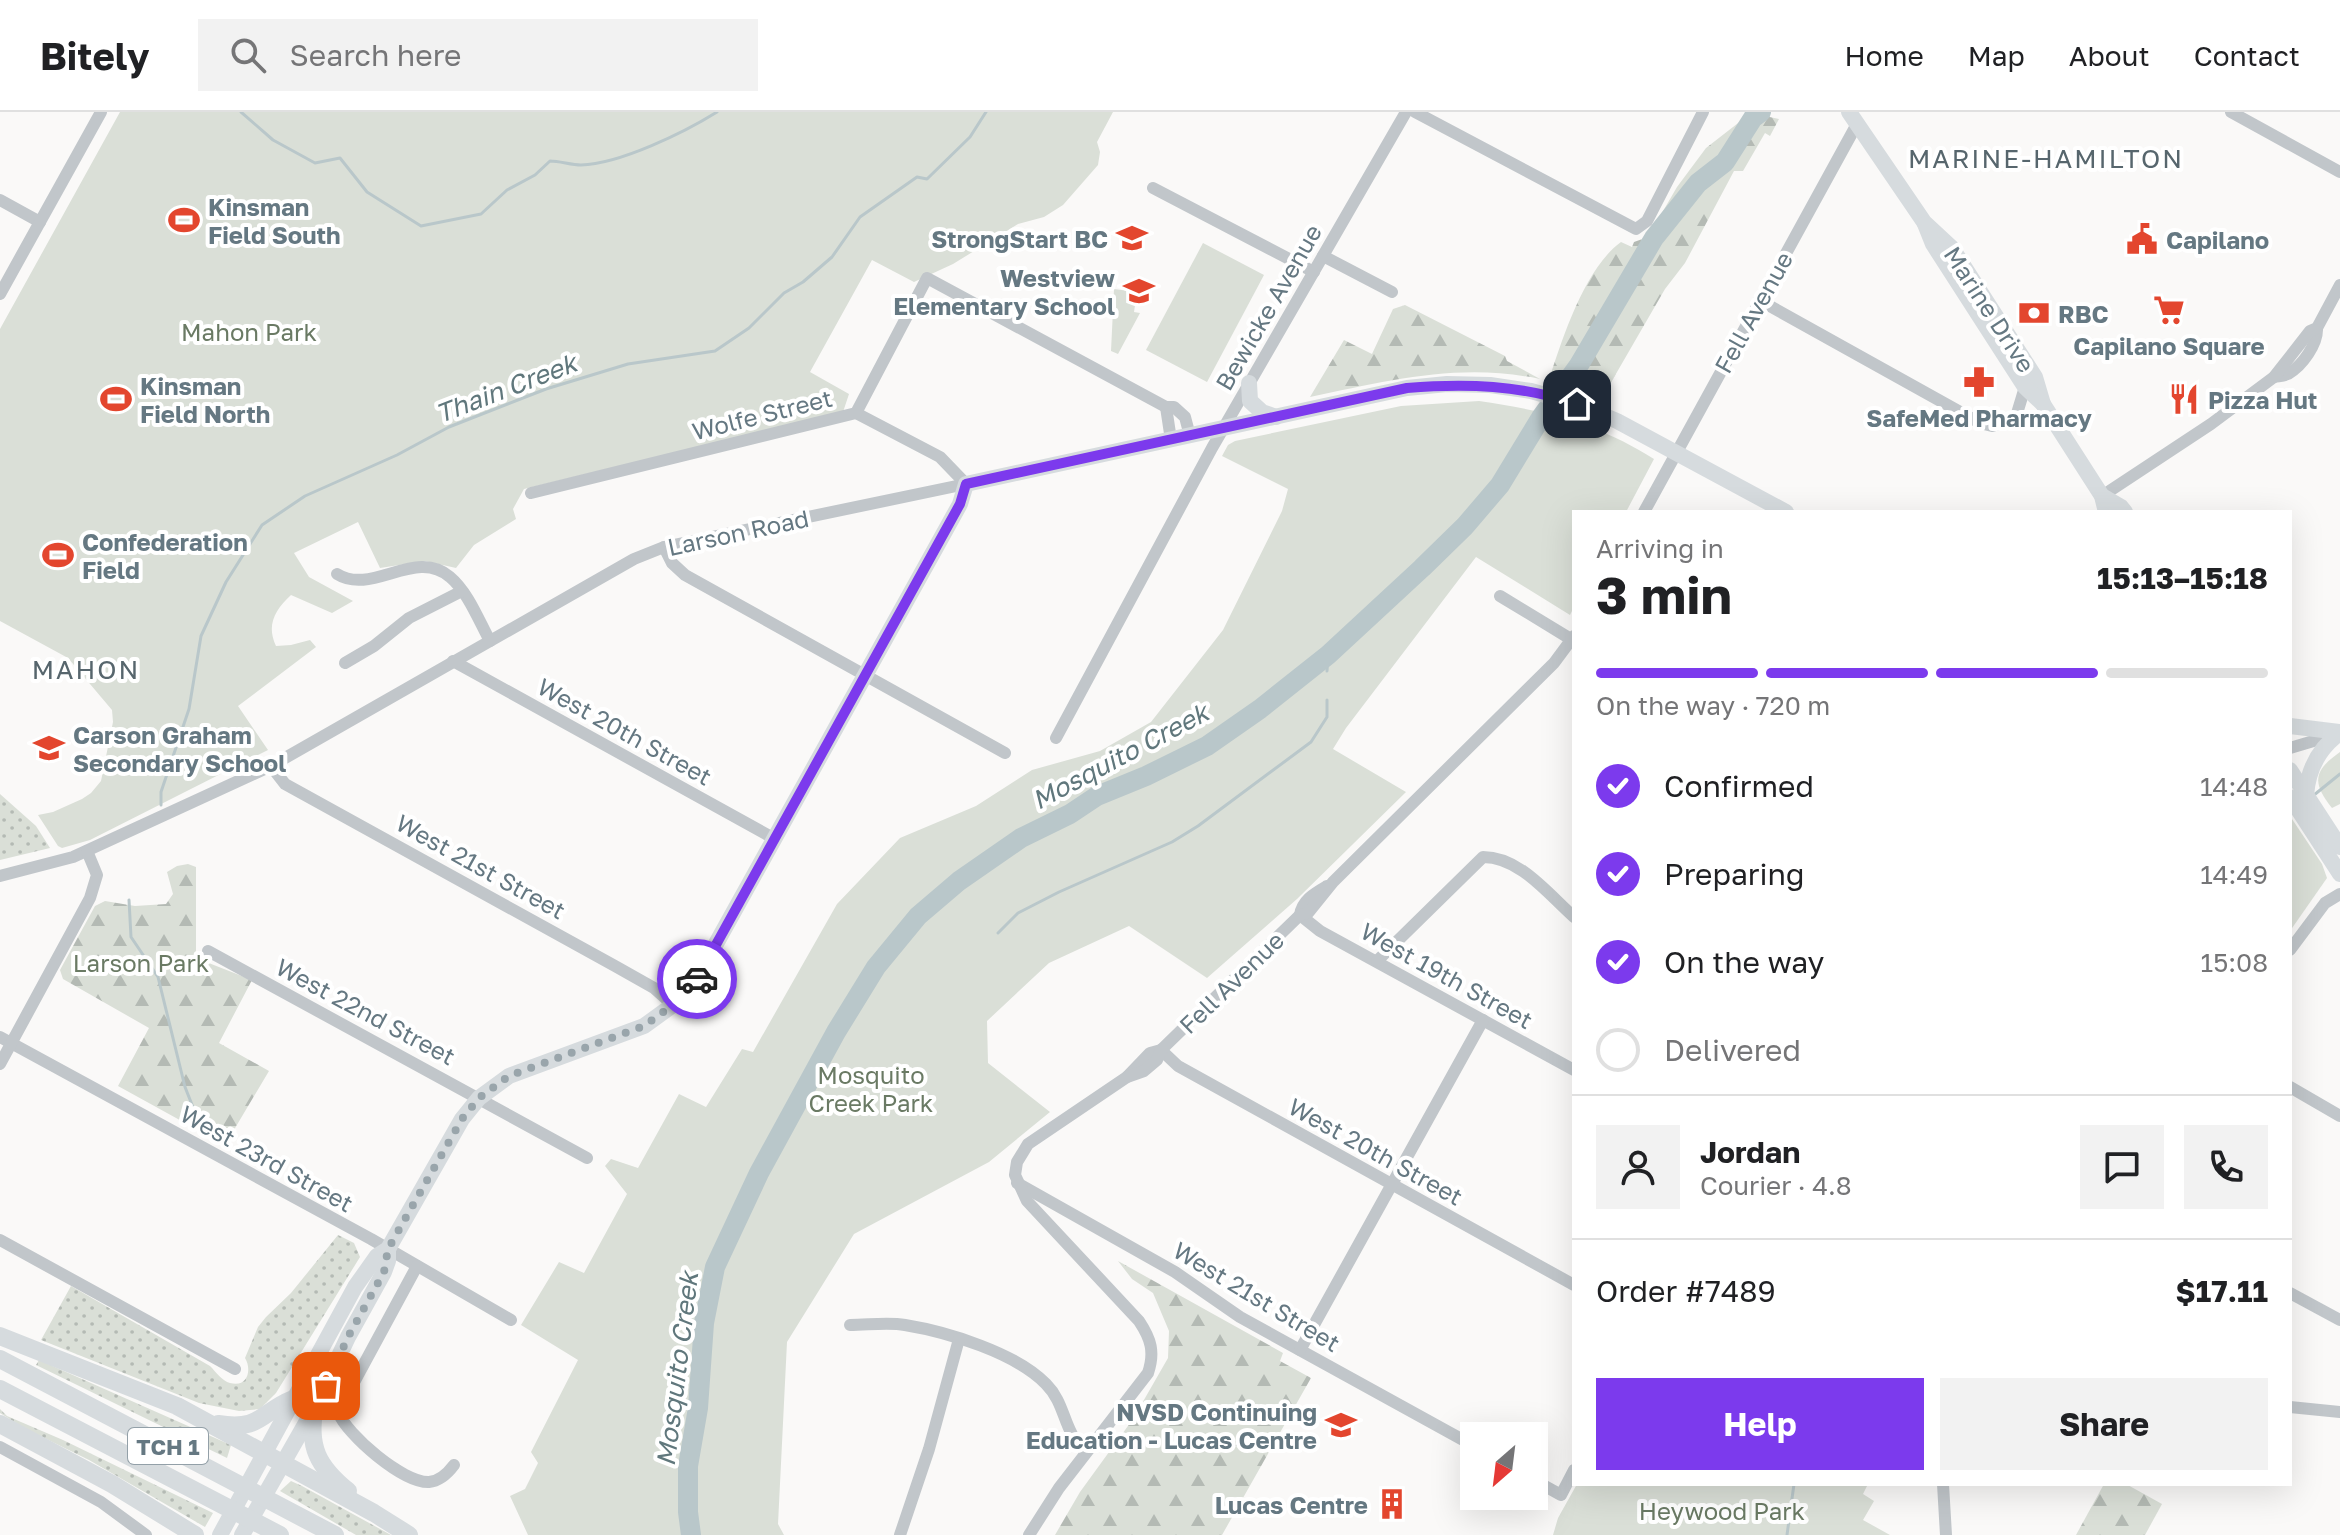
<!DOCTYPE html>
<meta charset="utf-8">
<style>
body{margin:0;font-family:"Golos Text",sans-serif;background:#f2f2f2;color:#202124;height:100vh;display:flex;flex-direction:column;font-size:30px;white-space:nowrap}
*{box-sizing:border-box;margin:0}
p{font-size:26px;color:#757577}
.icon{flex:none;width:44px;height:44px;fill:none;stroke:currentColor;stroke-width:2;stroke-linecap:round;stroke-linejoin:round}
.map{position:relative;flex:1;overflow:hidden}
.panel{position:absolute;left:1572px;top:398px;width:720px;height:976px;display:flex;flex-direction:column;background:#fff;border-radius:0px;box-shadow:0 8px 32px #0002}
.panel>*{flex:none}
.needle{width:52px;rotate:208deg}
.tools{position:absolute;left:1460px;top:1310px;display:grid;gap:16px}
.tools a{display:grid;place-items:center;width:88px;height:88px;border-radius:0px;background:#fff;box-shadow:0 8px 32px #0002;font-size:40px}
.pin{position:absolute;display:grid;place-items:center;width:68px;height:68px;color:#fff;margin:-34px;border-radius:16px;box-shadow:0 4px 12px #0006}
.courier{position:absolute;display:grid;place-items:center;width:80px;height:80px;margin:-40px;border:6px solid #7c3aed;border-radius:50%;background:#fff;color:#222;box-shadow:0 2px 10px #0007}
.overview em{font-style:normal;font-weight:700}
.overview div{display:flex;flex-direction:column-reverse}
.overview{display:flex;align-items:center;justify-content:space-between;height:136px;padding:0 24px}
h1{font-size:52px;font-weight:700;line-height:60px}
.bar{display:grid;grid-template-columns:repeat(4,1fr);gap:12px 8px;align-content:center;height:96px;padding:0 24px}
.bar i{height:10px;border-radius:6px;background:#e0e0e0}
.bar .current{background:#7c3aed}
.bar p{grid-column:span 4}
.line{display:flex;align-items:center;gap:20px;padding:0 24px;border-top:2px solid #e0e0e0}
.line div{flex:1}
.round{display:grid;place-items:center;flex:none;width:84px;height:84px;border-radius:0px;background:#f2f2f2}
ol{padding:0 24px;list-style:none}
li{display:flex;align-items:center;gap:24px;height:88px}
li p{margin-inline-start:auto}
li .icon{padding:8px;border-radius:50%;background:#7c3aed;color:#fff;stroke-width:4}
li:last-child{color:#757577}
li i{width:44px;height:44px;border:4px solid #e0e0e0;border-radius:50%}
.primary-button{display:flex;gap:16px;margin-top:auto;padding:16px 24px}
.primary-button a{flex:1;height:92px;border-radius:0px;background:#7c3aed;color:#fff;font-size:32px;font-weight:700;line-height:92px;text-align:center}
.primary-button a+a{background:#f2f2f2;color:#202124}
header{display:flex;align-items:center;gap:48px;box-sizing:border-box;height:112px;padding:0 40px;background:#fff;border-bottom:2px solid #e0e0e0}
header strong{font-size:38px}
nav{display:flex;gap:44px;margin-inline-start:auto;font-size:28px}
.search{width:560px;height:72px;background:#f2f2f2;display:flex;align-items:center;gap:20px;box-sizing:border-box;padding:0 28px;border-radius:0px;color:#757577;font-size:30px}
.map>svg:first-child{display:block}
</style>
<header>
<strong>Bitely</strong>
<div class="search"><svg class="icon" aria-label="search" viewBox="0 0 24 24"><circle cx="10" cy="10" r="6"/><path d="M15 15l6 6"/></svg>Search here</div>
<nav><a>Home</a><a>Map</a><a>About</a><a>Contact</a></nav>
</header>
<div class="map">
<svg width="2340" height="1423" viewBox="0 0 2340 1423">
<defs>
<pattern id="grass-dots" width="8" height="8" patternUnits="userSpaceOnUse" patternTransform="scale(2)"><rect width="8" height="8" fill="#dadfd7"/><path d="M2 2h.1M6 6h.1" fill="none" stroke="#b4bab4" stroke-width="1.8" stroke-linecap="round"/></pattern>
<pattern id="forest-firs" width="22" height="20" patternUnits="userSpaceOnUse" patternTransform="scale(2)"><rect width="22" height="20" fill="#dadfd7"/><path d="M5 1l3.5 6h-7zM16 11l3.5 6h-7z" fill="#b4bab4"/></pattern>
</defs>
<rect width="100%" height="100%" fill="#faf9f8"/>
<g fill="url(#grass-dots)">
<path d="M0 682 36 714 50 736 0 748Z"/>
<path d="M338 1123 354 1131 360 1145 276 1281 260 1297 239 1299 199 1291 41 1228 71 1174 210 1254C216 1260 222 1269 230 1271 248 1276 252 1257 245 1246L258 1215 266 1205 291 1181Z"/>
<path d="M39 1248 231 1333 227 1346 36 1253Z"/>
<path d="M0 1297 7 1304 63 1328 213 1401 205 1415 89 1348 24 1316 0 1301Z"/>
<path d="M291 1369 302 1374 391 1423H356L280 1379Z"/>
</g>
<g fill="url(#forest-firs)">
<path d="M1751 1 1779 7 1770 24 1765 21 1743 59H1734L1685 151 1665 177 1602 286 1549 268C1562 227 1585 156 1621 130L1632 135 1634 130 1648 125 1677 75 1706 36Z"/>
<path d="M1405 193 1505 244 1507 249 1540 267C1459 250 1388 269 1310 285L1344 228 1372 242 1393 197Z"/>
<path d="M188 752 196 755V846L252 868 219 931 269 959 225 1033 118 974 149 916 63 867 60 858 95 794 105 789 135 794 166 792 173 782 167 760 177 754Z"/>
<path d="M1118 1149 1283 1241 1280 1249 1311 1266 1222 1423H1055L1080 1380 1133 1307 1168 1246 1169 1219 1153 1181 1132 1167Z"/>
<path d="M2104 1372H2126L2162 1392 2145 1423H2076Z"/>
</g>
<g fill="#dadfd7">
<path d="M120 0H1113L1097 30 1100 40 1098 53 1063 93 1044 105 1018 112 953 152 914 170 872 148 810 260 849 282 843 300 524 377 513 397 516 407 474 433 456 456 425 449 380 456 358 410 294 441 309 465 353 489 332 501 291 483C275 498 266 513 276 534L291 533 310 528 316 535 238 594 268 638 90 728 62 736 58 734 38 703 53 700 82 687 91 681 101 669 113 610 112 598 68 546 0 509V217Z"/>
<path d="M1203 131 1264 163 1207 270 1146 238Z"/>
<path d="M1114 177 1137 180 1134 200 1140 201 1118 242 1111 239Z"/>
<path d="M1479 289C1542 298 1600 312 1654 347L1626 400H1574V495L1570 503 1476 445 1346 616 1333 637 1406 680 1297 787 1207 866 1129 814 1049 851 987 909 988 951 1050 1000 989 1050 854 1122 787 1230 778 1412 784 1423H528L510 1384 525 1377 538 1351 531 1340 578 1248 521 1213 559 1150 584 1161 627 1082 605 1054 611 1047 638 1056 679 982 706 995 742 937 753 940 837 792 900 726 976 694 1032 658 1100 639 1151 610 1223 518 1282 399 1288 377 1222 344 1228 333 1235 329 1401 294Z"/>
<path d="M2340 640V692L2332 696C2312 671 2313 659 2340 640Z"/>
<path d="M2290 704 2322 752 2327 766 2290 819Z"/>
<path d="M1577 1372H1868L1863 1382 1874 1389 1863 1408 1890 1423H1553L1558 1406Z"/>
</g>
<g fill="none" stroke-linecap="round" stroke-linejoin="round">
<g stroke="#b9c7ca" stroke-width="3">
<path d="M241 0 273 28 315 51 340 46 367 80 421 114 481 102 507 78 535 63 550 49C560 49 571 53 581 53 620 52 685 20 717 0"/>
<path d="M1327 559 1328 543"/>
<path d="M2314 683 2340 662"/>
<path d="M161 693V680L189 597 201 524 226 470 262 413 305 384 397 343 449 315 546 277 628 252 715 239 749 216 784 181 803 170 832 145 860 105 917 65 927 67 970 25 986 0"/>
<path d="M129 788 131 825 158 865 185 975 202 1018"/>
<path d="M998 821 1018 801 1059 780 1172 730 1198 714 1311 630 1327 605V588"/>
<path d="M1787 1423 1794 1372"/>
</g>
<path stroke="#b9c7ca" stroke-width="20" d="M691 1423 688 1400V1354L698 1296 704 1211 715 1155 759 1061 836 920 876 855 918 804 959 769 1021 726 1070 702 1097 684 1146 664 1207 634 1260 597 1328 543 1422 456 1465 414 1500 373 1542 304 1579 253 1654 126 1698 71 1725 50 1753 6 1761 0"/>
<g stroke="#c1c6ca" stroke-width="12">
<path d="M1415 0 1636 117 1647 109 1703 0"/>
<path d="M2231 0 2340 60"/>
<path d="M1153 76 1314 160"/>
<path d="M0 88 40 110"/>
<path d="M1323 144 1392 180"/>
<path d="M0 182 101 0"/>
<path d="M1759 188 1980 311 1992 314 2021 306 2054 308"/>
<path d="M2274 265C2279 264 2284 264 2288 262 2302 254 2318 232 2317 216"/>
<path d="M1166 295 1171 328"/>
<path d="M856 301 940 345 966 372"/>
<path d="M2015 308 2025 275"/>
<path d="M531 381 856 301 927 166 1166 295H1174L1185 305 1190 324"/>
<path d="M2102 384 2211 312 2274 265 2310 219 2317 216 2340 173"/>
<path d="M1644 400 1857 12"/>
<path d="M664 435 672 451 685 463 1005 641"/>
<path d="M337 462C372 484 416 435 450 465 468 480 479 509 490 529"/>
<path d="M1500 484 1574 529"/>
<path d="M453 549 775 727"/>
<path d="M345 551 374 534 409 506 462 479"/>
<path d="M1056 626 1212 336 1406 0"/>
<path d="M2290 636 2337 622"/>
<path d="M271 654 285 672 615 854 654 876 673 893"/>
<path d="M0 764 73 745 271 654 634 447 664 435 966 372"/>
<path d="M1300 803 1320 819 1574 958"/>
<path d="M1300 803C1302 788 1315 781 1327 774"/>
<path d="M2290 838 2325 791 2340 782"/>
<path d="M208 839 587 1046"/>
<path d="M1377 849 1483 745C1520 745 1548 782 1574 805"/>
<path d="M0 925 371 1127 511 1208"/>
<path d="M1161 938 1178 954 1574 1173"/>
<path d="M0 952 90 786 97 763 87 739"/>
<path d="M1127 965 1150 941 1161 938"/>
<path d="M2290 975 2340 1004"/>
<path d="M1017 1071 1175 1160 1240 1205 1474 1334"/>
<path d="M0 1128 235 1257"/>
<path d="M417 1154 338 1300C347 1323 403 1371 429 1370 440 1369 448 1361 454 1353"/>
<path d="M2290 1181 2340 1208"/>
<path d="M850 1213C868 1213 888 1210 905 1213 948 1220 1016 1241 1046 1272 1067 1293 1062 1319 1086 1340"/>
<path d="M1300 1238 1483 908"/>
<path d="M2290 1295 2340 1300"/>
<path d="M0 1335 101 1390 146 1423"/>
<path d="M1534 1368 1561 1383 1574 1358"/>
<path d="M1943 1372 1946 1423"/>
<path d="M900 1423 929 1337 959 1227"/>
<path d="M1029 1423 1059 1376 1148 1261C1155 1240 1151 1227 1139 1209L1027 1089 1015 1063 1017 1050 1028 1032 1127 965 1144 959 1157 948 1161 938 1300 803 1308 801 1333 770 1554 551 1574 524"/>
</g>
<g stroke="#d6dbde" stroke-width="16">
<path d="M1849 0 1924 110 1952 136 2035 265 2043 292"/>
<path d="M1925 112 1933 132 2025 275 2043 292 2102 384 2106 400"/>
<path d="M1249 271 1250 289 1262 300 1276 305"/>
<path d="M2102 384 2121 395 2125 400"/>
<path d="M2290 614 2340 620"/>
<path d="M2290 658 2340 735"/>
<path d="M2306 683C2308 658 2319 636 2340 621"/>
<path d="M2290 685 2340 762"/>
<path d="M220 1423 355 1175 377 1144 388 1137 462 1007 479 986 509 964 644 914 673 893 697 866 934 439 960 392 966 372 1407 276 1447 272 1490 273 1531 279 1577 292 1617 309 1786 400"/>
<path d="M242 1423 315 1295 348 1225 384 1160 388 1149V1137"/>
</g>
<g stroke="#d6dbde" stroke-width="18">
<path d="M0 1224 177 1294 374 1401 409 1423"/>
<path d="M0 1247 335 1423"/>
<path d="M0 1277 280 1423"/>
<path d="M315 1295C307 1334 318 1355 348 1379"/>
<path d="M0 1312 112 1372 195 1423"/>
<path d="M218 1312C262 1319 260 1300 293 1287"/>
</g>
</g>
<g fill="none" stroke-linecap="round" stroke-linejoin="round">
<path stroke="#99a5ab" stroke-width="8" stroke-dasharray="0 14.4" d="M326 1274 348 1225 384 1160 388 1137 462 1007 479 986 509 964 644 914 673 893 697 867"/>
<path stroke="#7c3aed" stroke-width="10" d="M697 867 934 439 960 392 966 372 1407 276C1466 271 1521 273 1577 292"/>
</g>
<defs>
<symbol id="stadium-bare" viewBox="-9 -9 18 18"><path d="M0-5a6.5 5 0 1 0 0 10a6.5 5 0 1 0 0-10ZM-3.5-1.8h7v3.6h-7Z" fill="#e3462e" stroke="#fff" stroke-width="2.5" paint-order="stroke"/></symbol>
<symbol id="school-bare" viewBox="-9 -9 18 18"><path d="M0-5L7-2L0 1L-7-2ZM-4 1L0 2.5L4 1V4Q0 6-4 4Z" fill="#e3462e" stroke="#fff" stroke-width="2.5" paint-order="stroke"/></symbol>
<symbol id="civic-bare" viewBox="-9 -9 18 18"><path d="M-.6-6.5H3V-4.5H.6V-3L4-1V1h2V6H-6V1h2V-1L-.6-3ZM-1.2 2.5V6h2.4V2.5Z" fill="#e3462e" stroke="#fff" stroke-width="2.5" paint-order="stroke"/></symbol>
<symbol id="supermarket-bare" viewBox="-9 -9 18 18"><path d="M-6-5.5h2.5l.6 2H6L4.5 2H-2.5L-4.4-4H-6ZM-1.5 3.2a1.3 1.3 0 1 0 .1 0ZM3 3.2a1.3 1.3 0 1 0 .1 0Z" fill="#e3462e" stroke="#fff" stroke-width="2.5" paint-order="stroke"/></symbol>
<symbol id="bank-bare" viewBox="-9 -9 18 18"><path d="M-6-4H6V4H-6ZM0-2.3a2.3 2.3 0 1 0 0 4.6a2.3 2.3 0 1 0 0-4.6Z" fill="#e3462e" stroke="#fff" stroke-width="2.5" paint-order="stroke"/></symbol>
<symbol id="pharmacy-bare" viewBox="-9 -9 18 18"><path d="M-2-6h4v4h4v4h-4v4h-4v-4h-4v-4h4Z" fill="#e3462e" stroke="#fff" stroke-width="2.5" paint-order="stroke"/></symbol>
<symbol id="restaurant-bare" viewBox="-9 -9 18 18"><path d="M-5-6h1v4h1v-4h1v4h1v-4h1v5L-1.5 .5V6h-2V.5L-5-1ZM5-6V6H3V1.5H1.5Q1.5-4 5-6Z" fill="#e3462e" stroke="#fff" stroke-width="2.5" paint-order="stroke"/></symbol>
<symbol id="building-bare" viewBox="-9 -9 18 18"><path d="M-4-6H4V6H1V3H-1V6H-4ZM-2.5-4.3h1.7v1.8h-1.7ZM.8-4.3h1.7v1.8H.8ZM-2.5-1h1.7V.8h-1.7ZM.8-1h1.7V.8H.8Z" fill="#e3462e" stroke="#fff" stroke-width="2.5" paint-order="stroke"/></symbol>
</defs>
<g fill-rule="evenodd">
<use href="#stadium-bare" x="162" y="86" width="44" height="44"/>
<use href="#school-bare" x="1110" y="104" width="44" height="44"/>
<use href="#civic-bare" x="2120" y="105" width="44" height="44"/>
<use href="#school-bare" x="1117" y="157" width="44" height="44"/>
<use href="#supermarket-bare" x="2147" y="176" width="44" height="44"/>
<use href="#bank-bare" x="2012" y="179" width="44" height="44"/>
<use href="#pharmacy-bare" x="1957" y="248" width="44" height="44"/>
<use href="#stadium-bare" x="94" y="265" width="44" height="44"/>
<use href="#restaurant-bare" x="2162" y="265" width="44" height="44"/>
<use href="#stadium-bare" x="36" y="421" width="44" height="44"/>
<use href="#school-bare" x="27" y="614" width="44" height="44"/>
<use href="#school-bare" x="1319" y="1291" width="44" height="44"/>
<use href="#building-bare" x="1370" y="1370" width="44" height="44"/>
</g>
<g text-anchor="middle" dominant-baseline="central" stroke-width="8" stroke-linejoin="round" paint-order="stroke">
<rect fill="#fff" stroke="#93a0a8" stroke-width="2" x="128" y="1316" width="80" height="36" rx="6"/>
<g font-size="22" font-weight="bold" fill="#657882">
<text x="168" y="1334">TCH 1</text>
</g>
<g font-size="24" font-weight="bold" fill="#657882" stroke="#fff" text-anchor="start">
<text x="208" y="94">Kinsman<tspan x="208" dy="28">Field South</tspan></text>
<text x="1108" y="126" text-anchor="end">StrongStart BC</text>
<text x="2166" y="127">Capilano</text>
<text x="1115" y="165" text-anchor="end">Westview<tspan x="1115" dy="28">Elementary School</tspan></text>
<text x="2058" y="201">RBC</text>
<text x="2169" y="233" text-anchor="middle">Capilano Square</text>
<text x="140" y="273">Kinsman<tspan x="140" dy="28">Field North</tspan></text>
<text x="2208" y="287">Pizza Hut</text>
<text x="1979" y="305" text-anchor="middle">SafeMed Pharmacy</text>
<text x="82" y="429">Confederation<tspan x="82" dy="28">Field</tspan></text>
<text x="73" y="622">Carson Graham<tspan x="73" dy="28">Secondary School</tspan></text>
<text x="1317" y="1299" text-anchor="end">NVSD Continuing<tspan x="1317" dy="28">Education - Lucas Centre</tspan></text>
<text x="1368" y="1392" text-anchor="end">Lucas Centre</text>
</g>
<g font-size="24" fill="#657882" stroke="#fff">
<text transform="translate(1268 195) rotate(-60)">Bewicke Avenue</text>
<text transform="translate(1990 197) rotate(57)">Marine Drive</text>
<text transform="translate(1753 200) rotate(-61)">Fell Avenue</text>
<text transform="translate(762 302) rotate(-14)">Wolfe Street</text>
<text transform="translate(738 420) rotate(-12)">Larson Road</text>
<text transform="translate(625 619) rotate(29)">West 20th Street</text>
<text transform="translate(481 754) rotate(29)">West 21st Street</text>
<text transform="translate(1447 863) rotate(29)">West 19th Street</text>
<text transform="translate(1231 870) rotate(-44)">Fell Avenue</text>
<text transform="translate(366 899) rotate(28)">West 22nd Street</text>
<text transform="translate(1376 1039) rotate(29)">West 20th Street</text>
<text transform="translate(267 1046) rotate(29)">West 23rd Street</text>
<text transform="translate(1257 1184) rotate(31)">West 21st Street</text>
</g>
<g font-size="24" fill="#6a7a64" stroke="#fff">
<text x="249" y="219">Mahon Park</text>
<text x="141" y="850">Larson Park</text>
<text x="871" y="962">Mosquito<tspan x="871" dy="28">Creek Park</tspan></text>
<text x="1722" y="1398">Heywood Park</text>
</g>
<g font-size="26" letter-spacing="2" fill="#57666d" stroke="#fff">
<text x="2046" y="46">MARINE-HAMILTON</text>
<text x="86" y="557">MAHON</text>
</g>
<g font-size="26" font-style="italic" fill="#60777c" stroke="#fff">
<text transform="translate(506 276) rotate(-21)">Thain Creek</text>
<text transform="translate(1120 644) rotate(-28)">Mosquito Creek</text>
<text transform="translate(677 1257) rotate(-83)">Mosquito Creek</text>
</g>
</g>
</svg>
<div class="tools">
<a><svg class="needle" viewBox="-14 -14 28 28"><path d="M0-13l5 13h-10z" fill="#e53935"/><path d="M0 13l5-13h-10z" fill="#757577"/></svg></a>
</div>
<div class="pin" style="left:326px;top:1274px;background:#ea580c"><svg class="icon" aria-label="bag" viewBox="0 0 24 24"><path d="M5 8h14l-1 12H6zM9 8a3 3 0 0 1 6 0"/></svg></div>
<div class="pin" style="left:1577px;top:292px;background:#1f2937"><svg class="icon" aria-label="home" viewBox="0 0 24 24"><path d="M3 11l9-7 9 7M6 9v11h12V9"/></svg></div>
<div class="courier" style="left:697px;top:867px"><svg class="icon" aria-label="car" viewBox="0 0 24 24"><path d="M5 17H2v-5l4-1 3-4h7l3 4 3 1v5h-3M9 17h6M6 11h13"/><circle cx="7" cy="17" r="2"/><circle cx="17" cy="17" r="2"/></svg></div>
<section class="panel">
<div class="overview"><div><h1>3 min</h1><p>Arriving in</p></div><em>15:13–15:18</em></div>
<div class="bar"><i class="current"></i><i class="current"></i><i class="current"></i><i></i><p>On the way · 720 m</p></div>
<ol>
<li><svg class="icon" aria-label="check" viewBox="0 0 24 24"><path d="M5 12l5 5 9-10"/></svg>Confirmed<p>14:48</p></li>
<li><svg class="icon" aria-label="check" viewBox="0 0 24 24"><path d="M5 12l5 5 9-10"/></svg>Preparing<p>14:49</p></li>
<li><svg class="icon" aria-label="check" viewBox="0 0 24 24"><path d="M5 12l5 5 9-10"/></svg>On the way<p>15:08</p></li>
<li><i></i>Delivered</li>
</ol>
<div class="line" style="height:144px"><a class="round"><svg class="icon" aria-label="person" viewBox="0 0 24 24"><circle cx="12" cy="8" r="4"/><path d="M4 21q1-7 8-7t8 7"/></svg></a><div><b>Jordan</b><p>Courier · 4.8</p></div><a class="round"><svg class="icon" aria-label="chat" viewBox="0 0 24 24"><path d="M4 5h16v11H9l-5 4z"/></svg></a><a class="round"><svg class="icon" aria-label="phone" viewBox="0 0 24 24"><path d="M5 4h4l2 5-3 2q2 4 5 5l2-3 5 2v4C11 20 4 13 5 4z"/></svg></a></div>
<div class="line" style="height:104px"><div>Order #7489</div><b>$17.11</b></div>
<div class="primary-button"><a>Help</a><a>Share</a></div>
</section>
</div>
